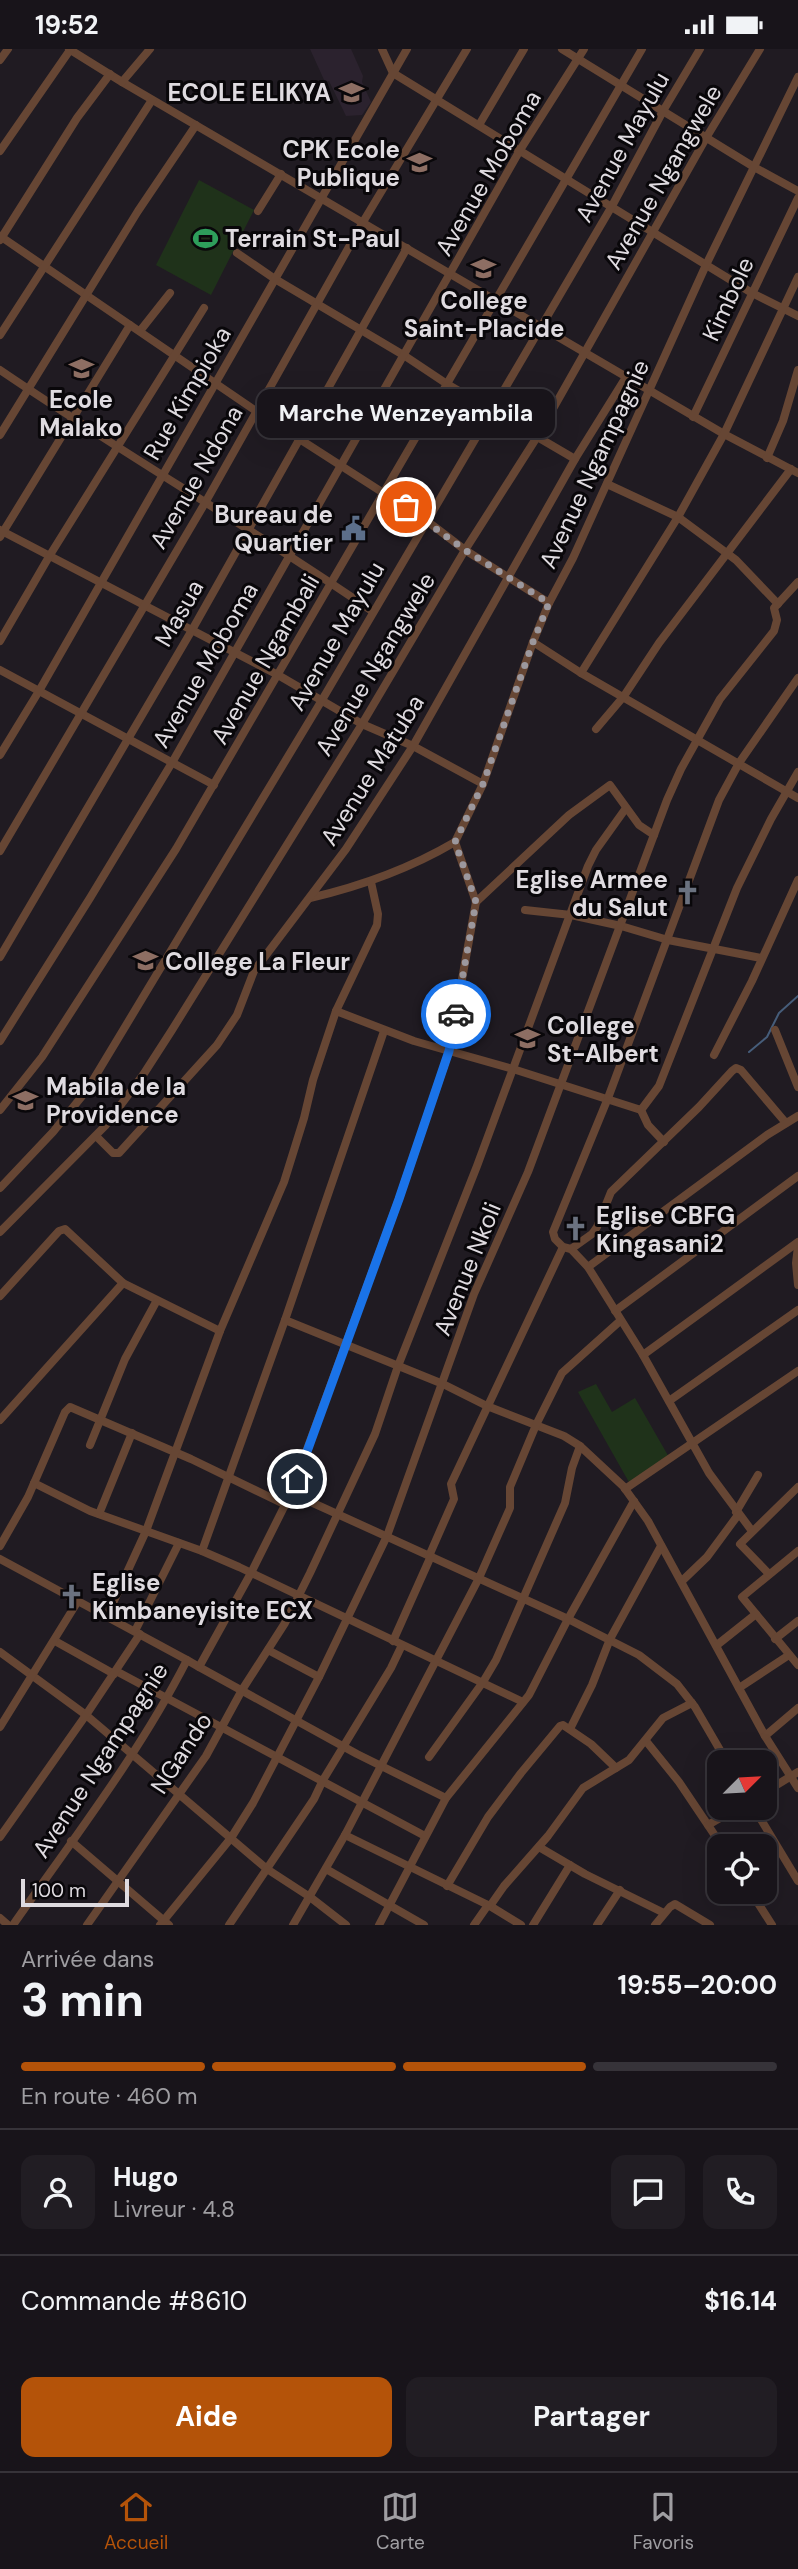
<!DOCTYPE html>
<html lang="fr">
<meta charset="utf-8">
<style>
body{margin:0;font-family:"DM Sans",sans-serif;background:#211d23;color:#f1f3f6;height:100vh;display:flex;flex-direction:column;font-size:26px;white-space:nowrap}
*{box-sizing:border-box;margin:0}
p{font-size:23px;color:#9f9ea2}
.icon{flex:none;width:38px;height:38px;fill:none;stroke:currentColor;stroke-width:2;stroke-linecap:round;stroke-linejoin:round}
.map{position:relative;height:1876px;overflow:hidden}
.details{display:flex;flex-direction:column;background:#18141a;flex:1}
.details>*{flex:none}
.needle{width:46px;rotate:66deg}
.fabs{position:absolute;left:707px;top:1701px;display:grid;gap:14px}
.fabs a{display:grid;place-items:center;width:70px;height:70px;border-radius:14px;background:#18141a;box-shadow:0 7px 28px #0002,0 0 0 2px #363339;font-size:35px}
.scale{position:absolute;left:21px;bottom:18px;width:108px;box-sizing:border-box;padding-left:7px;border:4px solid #dfdbe0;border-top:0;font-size:19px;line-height:24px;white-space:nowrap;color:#dfdbe0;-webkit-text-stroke:5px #09070a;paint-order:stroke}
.pin{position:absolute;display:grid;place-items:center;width:60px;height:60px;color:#fff;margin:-30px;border:4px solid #fff;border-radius:50%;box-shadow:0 2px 7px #0007}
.courier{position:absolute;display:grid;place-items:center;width:70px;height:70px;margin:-35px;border:5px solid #1a73e8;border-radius:50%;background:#fff;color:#222;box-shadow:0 2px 9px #0007}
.bubble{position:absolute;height:49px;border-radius:14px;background:#18141a;box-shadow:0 7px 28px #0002,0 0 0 2px #363339;font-size:23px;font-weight:700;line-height:49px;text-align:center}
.head em{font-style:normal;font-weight:700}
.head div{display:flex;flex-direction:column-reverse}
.head{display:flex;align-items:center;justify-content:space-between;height:119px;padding:0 21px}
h1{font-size:46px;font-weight:700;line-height:52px}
.bar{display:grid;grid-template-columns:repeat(4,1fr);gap:10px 7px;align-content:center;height:84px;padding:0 21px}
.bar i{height:9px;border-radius:5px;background:#363339}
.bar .active{background:#b45309}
.bar p{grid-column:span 4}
.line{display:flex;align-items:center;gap:18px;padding:0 21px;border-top:2px solid #363339}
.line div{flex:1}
.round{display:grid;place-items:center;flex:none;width:74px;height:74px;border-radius:14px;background:#211d23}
.primary-button{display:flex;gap:14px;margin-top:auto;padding:14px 21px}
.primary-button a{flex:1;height:80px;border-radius:14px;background:#b45309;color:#fff;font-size:28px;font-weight:700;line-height:80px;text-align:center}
.primary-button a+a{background:#211d23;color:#f1f3f6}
.status{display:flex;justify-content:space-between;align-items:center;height:49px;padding:0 35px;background:#18141a;direction:ltr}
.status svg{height:19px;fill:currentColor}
.menu{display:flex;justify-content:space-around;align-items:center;height:98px;border-top:2px solid #363339;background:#18141a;font-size:19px;color:#9f9ea2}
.menu a{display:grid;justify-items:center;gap:4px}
.menu .active{color:#b45309}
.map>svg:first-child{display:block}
</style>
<div class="status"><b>19:52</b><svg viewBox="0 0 49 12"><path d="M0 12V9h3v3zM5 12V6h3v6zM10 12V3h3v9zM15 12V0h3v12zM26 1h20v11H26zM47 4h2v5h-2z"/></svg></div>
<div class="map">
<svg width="798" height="1876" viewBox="0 0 798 1876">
<rect width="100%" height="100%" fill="#201b22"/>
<path fill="#2b222e" d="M310 0H351L363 27 362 33 371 53 362 66 346 67 329 32 325 33Z"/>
<g fill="#1f321a">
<path d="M199 131 254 161 211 246 156 216Z"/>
<path d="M596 1335 612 1363 635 1349 670 1410 630 1435 578 1343Z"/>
</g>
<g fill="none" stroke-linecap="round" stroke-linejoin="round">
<path stroke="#465d7a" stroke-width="2" d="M749 1003 767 988 779 964 798 947"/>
<g stroke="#664634" stroke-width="8">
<path d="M69 0 122 33 724 385 798 424"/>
<path d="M382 0 393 24 752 244 798 267"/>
<path d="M562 0 754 118 798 142"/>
<path d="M0 11 8 0"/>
<path d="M122 33 150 0"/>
<path d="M479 76 524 0"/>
<path d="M0 102 70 1"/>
<path d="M258 162 281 125"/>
<path d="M0 187 130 276"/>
<path d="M0 191 77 69 110 25"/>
<path d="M237 204 275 230 405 307 447 335 575 410"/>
<path d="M140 282 170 244"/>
<path d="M0 286 152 51"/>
<path d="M0 321C122 404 250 478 372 562"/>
<path d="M693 368 798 149"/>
<path d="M0 386 138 162 196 76"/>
<path d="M767 409 783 372 798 321"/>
<path d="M607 435 678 468 736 511 778 555"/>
<path d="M0 481 278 626 362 675 413 697 483 735"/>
<path d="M0 488 130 276 256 362 427 472 465 501 549 554"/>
<path d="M0 592 50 506 204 259"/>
<path d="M533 593 581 624 798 749"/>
<path d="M0 621 214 736"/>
<path d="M581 624 678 468 724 385 798 228"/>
<path d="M596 680 624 647 659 594 791 420"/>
<path d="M0 706 39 642 407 0"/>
<path d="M0 802 205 454 363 173 467 0"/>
<path d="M310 849C362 837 409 820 455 793"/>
<path d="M476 853 569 766 610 736 639 776 654 786"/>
<path d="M525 861 571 866 621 877 668 891 761 909"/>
<path d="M0 908 192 581 407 199"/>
<path d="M336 962 414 992 513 1020 641 1061"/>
<path d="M775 981 798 1038"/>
<path d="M0 992 90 849 173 712 520 101 584 0"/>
<path d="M714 1006 752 932 798 831"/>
<path d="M0 1061 42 1008 176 800 642 0"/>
<path d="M641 1061 659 1037 737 839 771 770 798 723"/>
<path d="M641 1061 648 1076 664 1093"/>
<path d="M96 1087 113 1104H119L217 996 237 966 254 922 346 800 413 697 575 410 626 328"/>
<path d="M0 1139 53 1083 87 1041 322 651 612 157 663 62 700 0"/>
<path d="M0 1183 105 1077 143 1026 172 981 362 675 465 501 537 388 706 89 760 0"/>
<path d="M798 1197 796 1214 798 1236"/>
<path d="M571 1200 592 1185 597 1178 611 1143 699 1058 732 1022 736 1019 741 1021 786 1074"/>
<path d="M588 1218 767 1086 798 1067"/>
<path d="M0 1247 59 1182 65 1180 123 1234 220 1282"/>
<path d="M615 1262 798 1127"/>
<path d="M285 1271 443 1335 487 1357 564 1387 580 1397 623 1437 648 1472 765 1687 798 1739"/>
<path d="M643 1306 798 1193"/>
<path d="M669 1352 798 1261"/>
<path d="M0 1371 123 1234"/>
<path d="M90 1396 125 1310 156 1253"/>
<path d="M34 1434 90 1462 202 1502 239 1518 523 1653"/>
<path d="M625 1440 798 1322"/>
<path d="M291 1444 568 1570 639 1606 677 1635 695 1658 727 1713"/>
<path d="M736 1463 758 1426"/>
<path d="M99 1465 132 1384"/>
<path d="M752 1482 709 1424 643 1306 588 1218 571 1200 563 1198 555 1190 553 1183 608 1049 719 751 739 714 798 629"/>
<path d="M0 1497 28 1448 65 1363 70 1358 191 1410 286 1456"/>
<path d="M202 1502 285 1271 384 982"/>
<path d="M798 1502 742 1548 798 1616"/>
<path d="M429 1507 454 1450 451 1435 563 1198"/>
<path d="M0 1510 187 1611"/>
<path d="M769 1525 740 1495 798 1438"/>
<path d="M682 1532 707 1508 738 1466"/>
<path d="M107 1567 146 1482 220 1282 284 1133 304 1069 313 1031 336 962 377 876 378 865 371 833"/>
<path d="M135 1582 179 1494"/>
<path d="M775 1590 798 1572"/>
<path d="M55 1592 114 1625"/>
<path d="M393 1592 431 1507"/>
<path d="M717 1596 756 1565"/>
<path d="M268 1601 319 1628"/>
<path d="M0 1603 86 1666 267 1820 310 1848 346 1876"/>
<path d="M199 1618 357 1705 446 1749"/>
<path d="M116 1622 425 1787"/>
<path d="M739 1639 789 1606"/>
<path d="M0 1678 78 1552"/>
<path d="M570 1680 592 1636 610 1590 661 1497"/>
<path d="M765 1687 798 1659"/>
<path d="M646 1692 679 1733 722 1797"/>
<path d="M429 1708 483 1633 496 1611 565 1454 572 1419 580 1397"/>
<path d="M765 1743 798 1723"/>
<path d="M754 1759 798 1832"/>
<path d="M708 1776 737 1759"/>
<path d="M345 1786 490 1857 521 1876"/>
<path d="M0 1788 86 1666 140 1585"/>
<path d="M71 1792 169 1876"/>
<path d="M539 1798 585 1825 664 1864"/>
<path d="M326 1820 424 1876"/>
<path d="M447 1837 488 1768 521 1724 560 1677 563 1676 591 1695 616 1719"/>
<path d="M751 1843 772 1876"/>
<path d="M490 1857 504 1837 548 1787 583 1739 629 1711 663 1669 692 1654"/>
<path d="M0 1869 8 1876"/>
<path d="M13 1876C73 1790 139 1705 187 1611L199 1618 251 1524 291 1444 399 1150 449 1002 476 853 455 793 483 735 533 593 549 554 573 509 706 216 798 28"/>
<path d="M87 1876 206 1707 242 1641 285 1574 310 1524 375 1385 398 1317 477 1117 588 817 596 801 626 759"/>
<path d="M160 1876 231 1789 253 1754 319 1628 387 1487 474 1245 528 1123 667 751 681 720 720 650 774 582 777 571 774 559 798 533"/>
<path d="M229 1876 314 1750 323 1731 391 1619 402 1596"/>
<path d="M293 1876 345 1786 479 1529 510 1459V1438L536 1376 562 1324 620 1272"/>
<path d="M379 1876 446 1749 529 1646 568 1570 634 1452"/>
<path d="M474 1876 488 1856"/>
<path d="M533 1876 570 1816"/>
<path d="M597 1876 620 1841"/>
<path d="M655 1876 670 1858 675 1855 710 1876"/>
</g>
</g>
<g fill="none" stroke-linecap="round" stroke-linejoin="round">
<path stroke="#9c989e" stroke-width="7" stroke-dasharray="0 12.6" d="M406 458 465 501 549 554 533 593 483 735 455 793 476 853 456 965"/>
<path stroke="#1a73e8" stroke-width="9" d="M297 1430 399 1150 449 1002 456 965"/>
</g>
<defs>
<symbol id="school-bare" viewBox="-9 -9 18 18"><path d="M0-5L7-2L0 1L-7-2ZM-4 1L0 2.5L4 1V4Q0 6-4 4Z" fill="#8d6e63" stroke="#09070a" stroke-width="2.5" paint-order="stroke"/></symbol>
<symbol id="stadium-bare" viewBox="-9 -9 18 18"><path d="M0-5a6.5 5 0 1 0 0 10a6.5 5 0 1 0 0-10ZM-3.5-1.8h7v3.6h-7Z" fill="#2e9e5b" stroke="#09070a" stroke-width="2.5" paint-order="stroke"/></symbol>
<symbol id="civic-bare" viewBox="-9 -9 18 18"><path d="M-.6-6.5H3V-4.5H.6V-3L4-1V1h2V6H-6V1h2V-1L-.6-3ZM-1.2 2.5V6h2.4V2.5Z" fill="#5c6f8a" stroke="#09070a" stroke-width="2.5" paint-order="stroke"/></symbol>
<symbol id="church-bare" viewBox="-9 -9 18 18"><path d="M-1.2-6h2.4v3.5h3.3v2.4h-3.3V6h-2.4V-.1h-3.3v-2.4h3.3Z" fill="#6b7280" stroke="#09070a" stroke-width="2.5" paint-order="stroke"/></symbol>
</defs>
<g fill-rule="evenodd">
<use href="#school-bare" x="334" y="26" width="35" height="35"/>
<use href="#school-bare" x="402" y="96" width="35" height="35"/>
<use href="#stadium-bare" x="188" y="172" width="35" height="35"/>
<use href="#school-bare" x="466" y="202" width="35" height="35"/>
<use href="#school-bare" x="64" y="302" width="35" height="35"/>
<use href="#civic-bare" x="336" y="462" width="35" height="35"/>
<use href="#church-bare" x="670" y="826" width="35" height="35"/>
<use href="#school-bare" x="128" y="894" width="35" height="35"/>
<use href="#school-bare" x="510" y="972" width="35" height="35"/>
<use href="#school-bare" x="8" y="1034" width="35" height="35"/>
<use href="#church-bare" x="558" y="1162" width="35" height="35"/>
<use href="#church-bare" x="54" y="1530" width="35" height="35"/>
</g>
<g text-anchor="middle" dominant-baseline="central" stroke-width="6" stroke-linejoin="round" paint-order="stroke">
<g font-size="24" font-weight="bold" fill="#dfdbe0" stroke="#09070a" text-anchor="start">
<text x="331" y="43" text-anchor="end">ECOLE ELIKYA</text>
<text x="400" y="100" text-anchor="end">CPK Ecole<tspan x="400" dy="28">Publique</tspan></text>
<text x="225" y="189">Terrain St-Paul</text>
<text x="484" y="251" text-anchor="middle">College<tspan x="484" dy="28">Saint-Placide</tspan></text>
<text x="81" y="350" text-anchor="middle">Ecole<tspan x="81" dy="28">Malako</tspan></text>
<text x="333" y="465" text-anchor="end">Bureau de<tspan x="333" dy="28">Quartier</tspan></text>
<text x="668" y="830" text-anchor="end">Eglise Armee<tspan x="668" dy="28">du Salut</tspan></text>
<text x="165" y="912">College La Fleur</text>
<text x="547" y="976">College<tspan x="547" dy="28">St-Albert</tspan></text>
<text x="46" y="1037">Mabila de la<tspan x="46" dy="28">Providence</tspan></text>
<text x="596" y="1166">Eglise CBFG<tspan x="596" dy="28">Kingasani2</tspan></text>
<text x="92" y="1533">Eglise<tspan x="92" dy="28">Kimbaneyisite ECX</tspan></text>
</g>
<g font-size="24" fill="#dfdbe0" stroke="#09070a">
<text transform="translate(622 98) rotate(-61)">Avenue Mayulu</text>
<text transform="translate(488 124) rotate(-60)">Avenue Moboma</text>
<text transform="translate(663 128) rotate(-60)">Avenue Ngangwele</text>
<text transform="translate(728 250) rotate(-65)">Kimbole</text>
<text transform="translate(187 344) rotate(-60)">Rue Kimpioka</text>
<text transform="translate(594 415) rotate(-65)">Avenue Ngampagnie</text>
<text transform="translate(196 428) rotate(-60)">Avenue Ndona</text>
<text transform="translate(179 564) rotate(-60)">Masua</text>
<text transform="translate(336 587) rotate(-60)">Avenue Mayulu</text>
<text transform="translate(265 610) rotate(-60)">Avenue Ngambali</text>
<text transform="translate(375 615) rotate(-59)">Avenue Ngangwele</text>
<text transform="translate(205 616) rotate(-60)">Avenue Moboma</text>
<text transform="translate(372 721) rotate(-58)">Avenue Matuba</text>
<text transform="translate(467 1220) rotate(-68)">Avenue Nkoli</text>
<text transform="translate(181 1704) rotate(-57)">NGando</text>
<text transform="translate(100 1711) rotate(-57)">Avenue Ngampagnie</text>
</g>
</g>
</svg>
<div class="fabs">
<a><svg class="needle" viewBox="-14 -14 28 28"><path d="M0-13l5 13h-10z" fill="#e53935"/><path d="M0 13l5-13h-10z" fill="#9f9ea2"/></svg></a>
<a><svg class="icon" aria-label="locate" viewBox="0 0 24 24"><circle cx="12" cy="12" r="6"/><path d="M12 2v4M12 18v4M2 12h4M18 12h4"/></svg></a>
</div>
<div class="scale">100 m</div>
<div class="pin" style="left:406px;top:458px;background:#ea580c"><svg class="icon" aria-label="bag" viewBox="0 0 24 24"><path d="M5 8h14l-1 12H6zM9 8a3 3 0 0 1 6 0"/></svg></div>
<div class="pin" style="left:297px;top:1430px;background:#1f2937"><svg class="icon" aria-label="home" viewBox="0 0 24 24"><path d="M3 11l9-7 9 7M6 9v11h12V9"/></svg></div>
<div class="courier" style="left:456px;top:965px"><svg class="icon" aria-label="car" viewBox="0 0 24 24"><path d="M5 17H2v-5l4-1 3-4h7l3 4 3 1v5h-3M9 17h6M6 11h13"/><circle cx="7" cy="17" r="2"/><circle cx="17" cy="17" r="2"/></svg></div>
<div class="bubble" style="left:257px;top:340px;width:298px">Marche Wenzeyambila</div>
</div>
<section class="details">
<div class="head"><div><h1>3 min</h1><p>Arrivée dans</p></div><em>19:55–20:00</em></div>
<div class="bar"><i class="active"></i><i class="active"></i><i class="active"></i><i></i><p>En route · 460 m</p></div>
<div class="line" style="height:126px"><a class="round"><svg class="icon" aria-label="person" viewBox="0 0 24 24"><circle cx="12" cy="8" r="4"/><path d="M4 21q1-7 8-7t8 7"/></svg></a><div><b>Hugo</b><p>Livreur · 4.8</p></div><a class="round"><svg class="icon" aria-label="chat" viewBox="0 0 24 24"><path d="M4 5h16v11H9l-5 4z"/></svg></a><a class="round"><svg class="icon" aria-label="phone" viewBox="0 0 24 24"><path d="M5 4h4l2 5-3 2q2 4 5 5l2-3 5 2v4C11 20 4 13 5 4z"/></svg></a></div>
<div class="line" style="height:91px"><div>Commande #8610</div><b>$16.14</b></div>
<div class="primary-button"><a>Aide</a><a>Partager</a></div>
</section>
<nav class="menu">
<a class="active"><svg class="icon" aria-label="home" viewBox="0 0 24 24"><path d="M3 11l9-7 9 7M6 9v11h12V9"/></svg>Accueil</a>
<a><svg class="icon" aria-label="map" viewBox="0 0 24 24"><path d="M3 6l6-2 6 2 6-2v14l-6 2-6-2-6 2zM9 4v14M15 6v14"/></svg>Carte</a>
<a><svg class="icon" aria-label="saved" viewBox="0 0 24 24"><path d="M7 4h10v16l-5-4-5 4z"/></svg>Favoris</a>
</nav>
